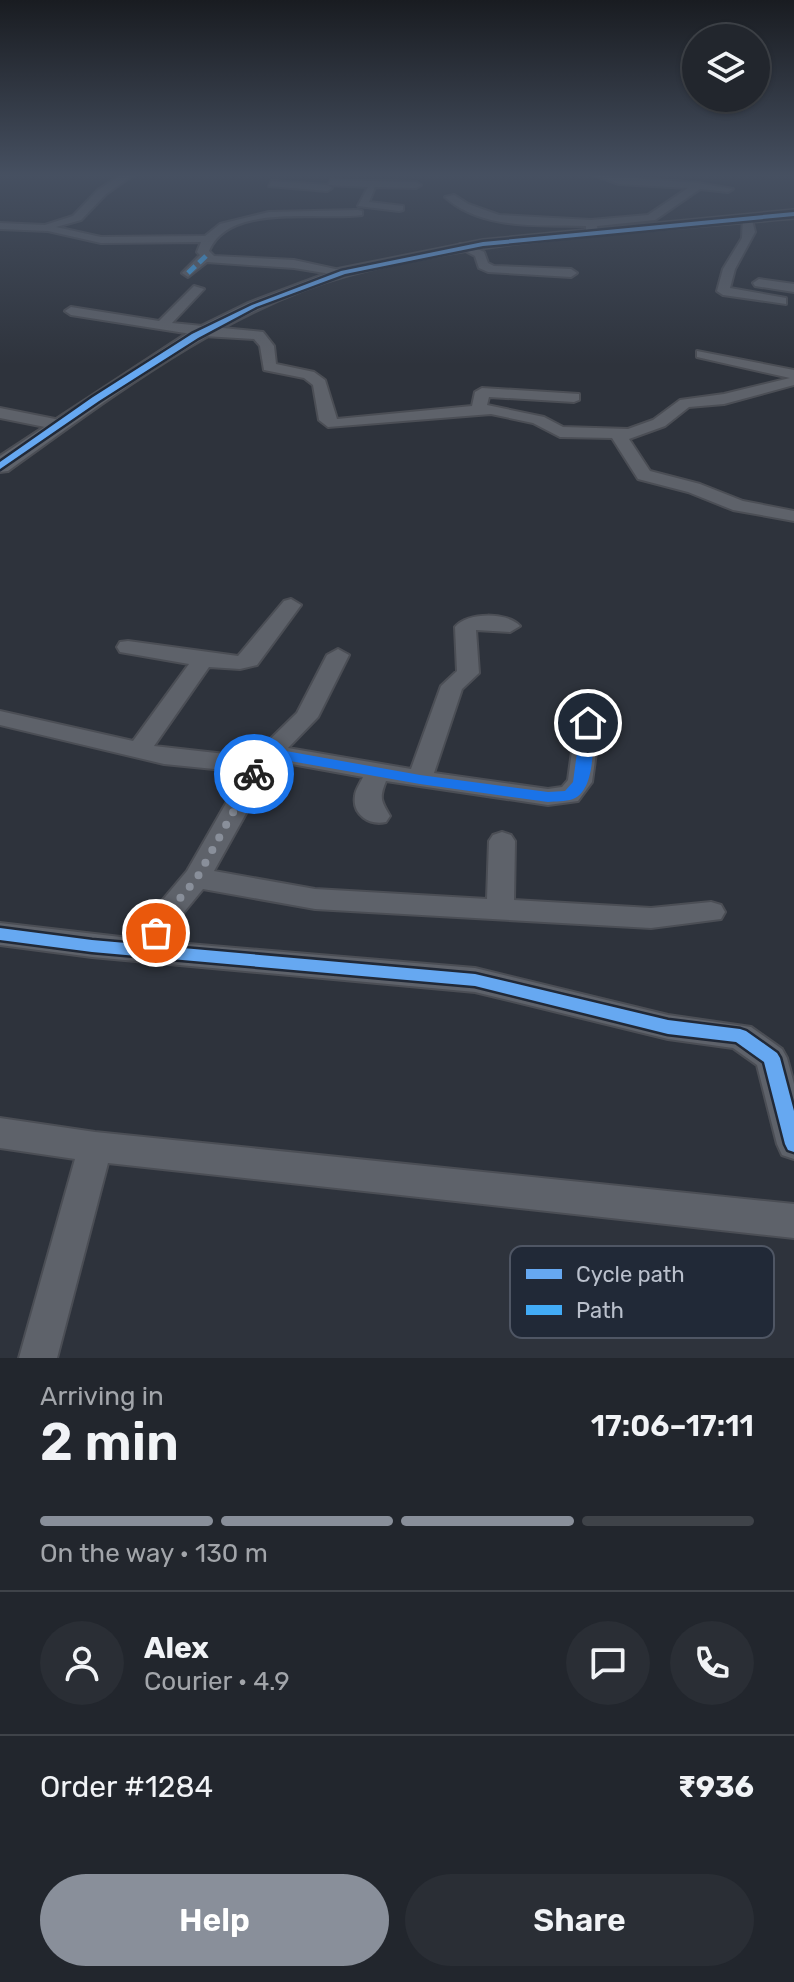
<!DOCTYPE html>
<meta charset="utf-8">
<style>
body{margin:0;font-family:Rubik,sans-serif;background:#2a2e35;color:#f1f3f6;height:100vh;display:flex;flex-direction:column;font-size:30px;white-space:nowrap}
*{box-sizing:border-box;margin:0}
p{font-size:26px;color:#a2a5aa}
.icon{flex:none;width:44px;height:44px;fill:none;stroke:currentColor;stroke-width:2;stroke-linecap:round;stroke-linejoin:round}
.map{position:relative;height:1358px;overflow:hidden}
.side{display:flex;flex-direction:column;background:#22262d;flex:1}
.side>*{flex:none}
.controls{position:absolute;left:682px;top:24px;display:grid;gap:16px}
.controls a{display:grid;place-items:center;width:88px;height:88px;border-radius:50%;background:#22262d;box-shadow:0 2px 6px #0004,0 0 0 2px #3f4349;font-size:40px}
.pin{position:absolute;display:grid;place-items:center;width:68px;height:68px;color:#fff;margin:-34px;border:4px solid #fff;border-radius:50%;box-shadow:0 2px 8px #0007}
.courier{position:absolute;display:grid;place-items:center;width:80px;height:80px;margin:-40px;border:6px solid #1a73e8;border-radius:50%;background:#fff;color:#222;box-shadow:0 2px 10px #0007}
.head em{font-style:normal;font-weight:600}
.head div{display:flex;flex-direction:column-reverse}
.head{display:flex;align-items:center;justify-content:space-between;height:136px;padding:0 40px}
h1{font-size:52px;font-weight:600;line-height:60px}
.bar{display:grid;grid-template-columns:repeat(4,1fr);gap:12px 8px;align-content:center;height:96px;padding:0 40px}
.bar i{height:10px;border-radius:6px;background:#3f4349}
.bar .on{background:#898f9a}
.bar p{grid-column:span 4}
.line{display:flex;align-items:center;gap:20px;padding:0 40px;border-top:2px solid #3f4349}
.line div{flex:1}
.round{display:grid;place-items:center;flex:none;width:84px;height:84px;border-radius:42px;background:#2a2e35}
.cta{display:flex;gap:16px;margin-top:auto;padding:16px 40px}
.cta a{flex:1;height:92px;border-radius:48px;background:#898f9a;color:#fff;font-size:32px;font-weight:600;line-height:92px;text-align:center}
.cta a+a{background:#2a2e35;color:#f1f3f6}
.map>svg:first-child{display:block}
</style>
<div class="map">
<svg width="794" height="1358" viewBox="0 0 794 1358">
<rect width="100%" height="100%" fill="#2e333c"/>
<g fill="none" stroke-linecap="round" stroke-linejoin="round">
<defs>
<g id="minor">
<path d="M121 175H133L106 194 81 220 56 227 101 237 205 236 220 224 269 212 358 210 362 211V215C320 221 229 202 209 251L214 256 294 260 349 272 343 276 294 268 207 262 188 277 182 273 200 255 197 252 201 242 101 243 48 231 0 229V223L45 225 73 216 98 190Z"/>
<path d="M593 175 698 183 733 189 728 192 700 189 655 220 597 226 598 232 592 235 586 232V226C540 225 481 230 445 197L454 195 468 204 499 215 591 220 648 215 688 188 619 184Z"/>
<path d="M331 180 416 182 421 185 416 188 375 187 369 202 403 206V210L399 211 358 206 368 187 328 185Z"/>
<path d="M272 181 327 185 332 188 327 191 269 186Z"/>
<path d="M743 216H751L755 232 735 269 730 288 786 298V304L723 295 717 291 723 269 742 238Z"/>
<path d="M460 244H468L484 252 488 263 494 266 571 269 577 273 571 277 488 272 479 268 475 256 460 248Z"/>
<path d="M759 279 794 284V292L755 286 753 283Z"/>
<path d="M194 286 204 289 172 323 263 332 274 346 276 364 314 372 325 380 337 419 472 406 475 392 482 388 579 394V400L574 402 489 397 487 405 544 417 563 427 628 429 653 420 680 400 724 394 790 378 697 357V351L794 370V385L724 404 689 407 665 426 629 439 650 471 700 484 743 501 794 511V521L733 510 688 492 638 479 612 438 560 437 533 423 491 414 328 427 319 420 313 385 304 378 264 370 260 346 254 339 204 336 71 315 65 311 71 307 159 321Z"/>
<path d="M0 408 60 420 68 425 60 430 0 418Z"/>
<path d="M291 599 301 605 257 665 240 669 209 667 154 746 252 757 297 713 327 655 338 649 349 655 318 717 288 748 411 769 441 686 457 671 455 627C467 612 508 612 520 626L510 632 476 630 479 673 462 689 434 773 548 789 562 787 568 780 576 723 580 718H596L600 723 592 782 578 801 548 805 386 781C379 798 381 801 390 816L386 822C370 826 352 815 355 796 355 790 361 782 363 777L275 761 214 871 315 889 487 899 489 841 493 835 502 832 511 835 515 841 514 900 651 908 711 902 721 905 725 912 721 919 651 928 315 909 203 889 175 923 165 942 475 968 668 1015 751 1027 782 1049 787 1058 794 1084V1159L782 1155 777 1144 757 1065 733 1048 668 1039 475 992 92 957 0 945V923L138 939 155 909 187 871 244 772 164 764 0 725V711L133 741 189 664 120 652 117 647 120 642 128 641 238 656 284 601Z"/>
<path d="M0 1118 95 1132 794 1204V1238L108 1163 57 1358H19L75 1159 0 1148Z"/>
</g>
<path id="tertiary" d="M794 210V218C646 232 493 237 349 275 227 308 109 399 8 471L0 472V456L189 332 248 303 338 269 483 240Z"/>
</defs>
<use href="#minor" stroke="#4b4e55" stroke-width="4"/>
<use href="#tertiary" stroke="#4b4e55" stroke-width="4"/>
<use href="#minor" fill="#5e626a" fill-rule="evenodd"/>
<use href="#tertiary" fill="#5e626a" fill-rule="evenodd"/>
<path stroke="#42abf6" stroke-width="5" stroke-dasharray="10 5" stroke-linecap="butt" d="M188 273 206 256"/>
<defs>
<g id="cycleway">
<path d="M794 212V216L483 246 345 274 256 307 198 338 99 401 0 469V462L93 397 192 334 252 305 341 271 483 242Z"/>
<path d="M0 928 92 940 475 974 668 1020 740 1029 746 1031 777 1053 780 1058 794 1111V1152L788 1150 785 1144 764 1062 736 1042 668 1034 475 986 92 952 0 940Z"/>
</g>
</defs>
<use href="#cycleway" stroke="#212937" stroke-width="5"/>
<use href="#cycleway" fill="#66a8f1" fill-rule="evenodd"/>
</g>
<linearGradient id="sky" x2="0" y2="1"><stop stop-color="#191c21"/><stop offset="0.48" stop-color="#465061"/><stop offset="1" stop-color="#465061" stop-opacity="0"/></linearGradient>
<rect width="794" height="365" fill="url(#sky)"/>
<path fill="#1a73e8" d="M588 719 595 723C592 744 596 790 573 799 565 802 555 801 548 802L420 784 273 758 259 777 254 779 246 774 264 749 269 748 420 775 548 792 565 791 573 782 581 723Z"/>
<g fill="none" stroke-linecap="round" stroke-linejoin="round">
<path stroke="#898f9a" stroke-width="8" stroke-dasharray="0 14.4" d="M156 933 165 916 197 878 254 774"/>
</g>
<rect x="510" y="1246" width="264" height="92" rx="12" fill="#212937" stroke="#4f5664" stroke-width="2"/>
<rect x="526" y="1269" width="36" height="10" fill="#66a8f1"/>
<rect x="526" y="1305" width="36" height="10" fill="#42abf6"/>
<g font-size="22" fill="#bac0cc">
<text x="576" y="1282">Cycle path</text>
<text x="576" y="1318">Path</text>
</g>
</svg>
<div class="controls">
<a><svg class="icon" aria-label="layers" viewBox="0 0 24 24"><path d="M12 4l9 5-9 5-9-5zM3 14l9 5 9-5"/></svg></a>
</div>
<div class="pin" style="left:156px;top:933px;background:#ea580c"><svg class="icon" aria-label="bag" viewBox="0 0 24 24"><path d="M5 8h14l-1 12H6zM9 8a3 3 0 0 1 6 0"/></svg></div>
<div class="pin" style="left:588px;top:723px;background:#1f2937"><svg class="icon" aria-label="home" viewBox="0 0 24 24"><path d="M3 11l9-7 9 7M6 9v11h12V9"/></svg></div>
<div class="courier" style="left:254px;top:774px"><svg class="icon" aria-label="bike" viewBox="0 0 24 24"><circle cx="6" cy="16" r="4"/><circle cx="18" cy="16" r="4"/><path d="M6 16l4-8h5l3 8M10 8l3 8H6M13 5h3"/></svg></div>
</div>
<section class="side">
<div class="head"><div><h1>2 min</h1><p>Arriving in</p></div><em>17:06–17:11</em></div>
<div class="bar"><i class="on"></i><i class="on"></i><i class="on"></i><i></i><p>On the way · 130 m</p></div>
<div class="line" style="height:144px"><a class="round"><svg class="icon" aria-label="person" viewBox="0 0 24 24"><circle cx="12" cy="8" r="4"/><path d="M4 21q1-7 8-7t8 7"/></svg></a><div><b>Alex</b><p>Courier · 4.9</p></div><a class="round"><svg class="icon" aria-label="chat" viewBox="0 0 24 24"><path d="M4 5h16v11H9l-5 4z"/></svg></a><a class="round"><svg class="icon" aria-label="phone" viewBox="0 0 24 24"><path d="M5 4h4l2 5-3 2q2 4 5 5l2-3 5 2v4C11 20 4 13 5 4z"/></svg></a></div>
<div class="line" style="height:104px"><div>Order #1284</div><b>₹936</b></div>
<div class="cta"><a>Help</a><a>Share</a></div>
</section>
